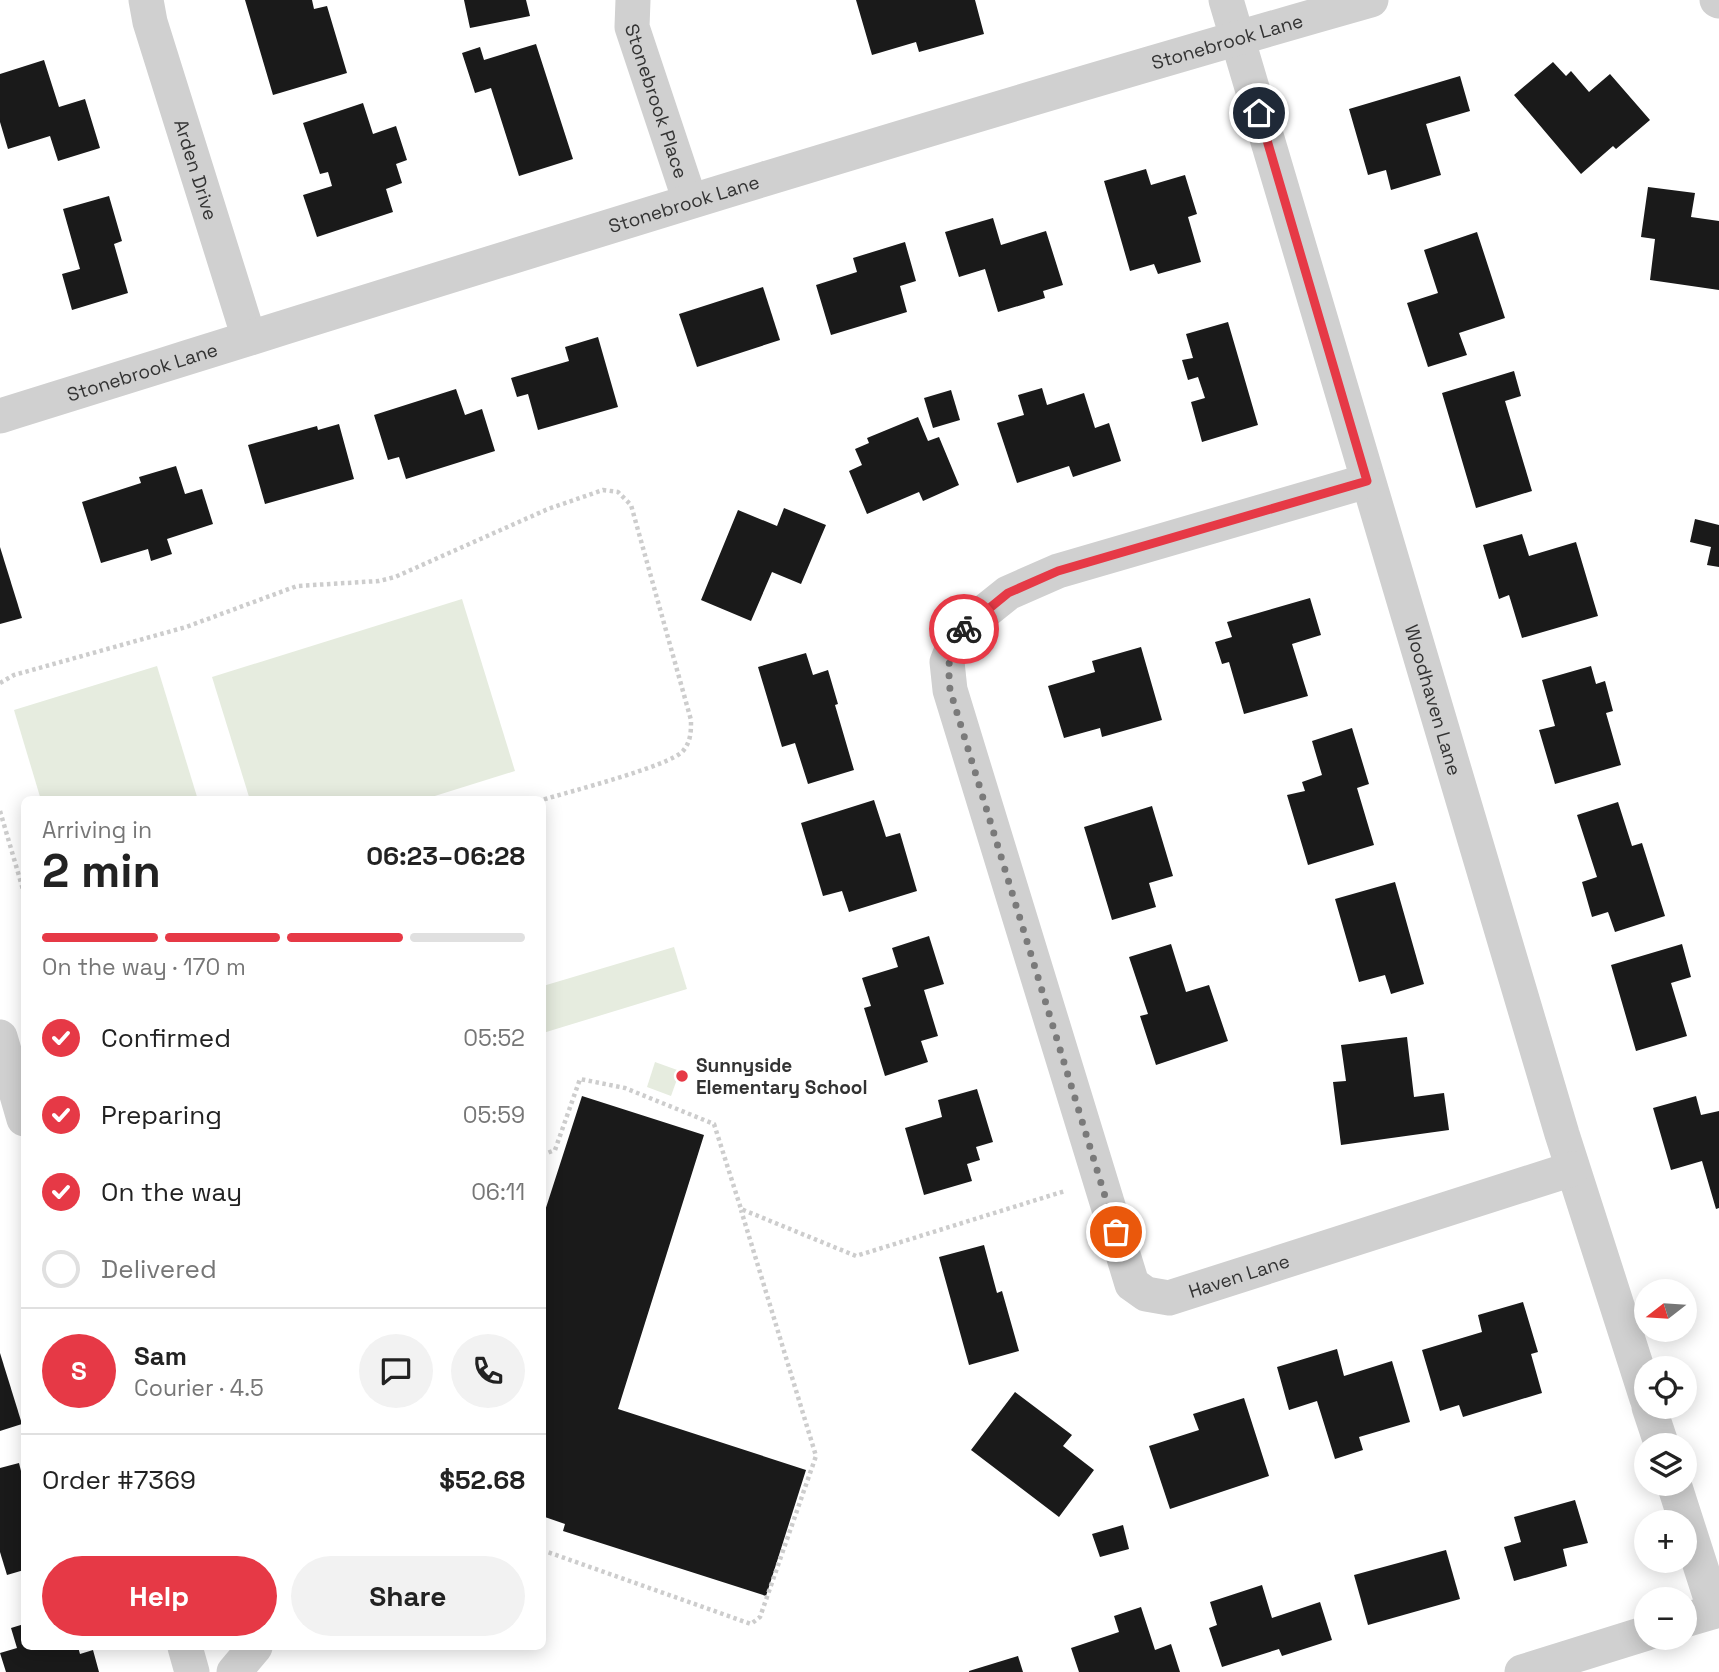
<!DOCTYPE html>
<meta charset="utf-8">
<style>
body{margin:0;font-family:"Space Grotesk",sans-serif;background:#f2f2f2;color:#222;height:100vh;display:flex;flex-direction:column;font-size:26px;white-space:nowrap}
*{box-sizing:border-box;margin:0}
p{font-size:23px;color:#767676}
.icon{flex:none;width:38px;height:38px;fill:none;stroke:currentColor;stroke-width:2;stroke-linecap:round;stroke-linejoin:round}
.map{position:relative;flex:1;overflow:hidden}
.details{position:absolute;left:21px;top:796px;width:525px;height:854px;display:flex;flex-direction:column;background:#fff;border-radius:10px;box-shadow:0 4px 18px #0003}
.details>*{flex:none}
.needle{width:46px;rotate:253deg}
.controls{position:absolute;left:1634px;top:1279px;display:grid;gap:14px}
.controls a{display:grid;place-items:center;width:63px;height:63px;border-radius:50%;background:#fff;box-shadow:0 4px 18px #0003;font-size:35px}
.pin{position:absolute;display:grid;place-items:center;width:60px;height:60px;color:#fff;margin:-30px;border:4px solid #fff;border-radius:50%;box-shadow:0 2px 7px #0007}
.courier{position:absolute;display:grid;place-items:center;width:70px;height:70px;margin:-35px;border:5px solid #e63946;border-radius:50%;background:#fff;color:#222;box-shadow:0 2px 9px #0007}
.head em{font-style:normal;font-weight:700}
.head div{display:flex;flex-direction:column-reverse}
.head{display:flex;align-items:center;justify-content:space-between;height:119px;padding:0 21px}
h1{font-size:46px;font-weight:700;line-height:52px}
.bar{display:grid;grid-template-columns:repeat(4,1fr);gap:10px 7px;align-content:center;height:84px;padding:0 21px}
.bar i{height:9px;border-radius:5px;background:#e0e0e0}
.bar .active{background:#e63946}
.bar p{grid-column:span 4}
.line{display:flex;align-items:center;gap:18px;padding:0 21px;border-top:2px solid #e0e0e0}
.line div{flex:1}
.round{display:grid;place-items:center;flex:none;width:74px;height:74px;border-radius:37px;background:#f2f2f2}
ol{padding:0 21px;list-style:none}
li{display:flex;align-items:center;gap:21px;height:77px}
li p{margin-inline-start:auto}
li .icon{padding:7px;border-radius:50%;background:#e63946;color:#fff;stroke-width:4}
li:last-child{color:#767676}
li i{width:38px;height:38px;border:4px solid #e0e0e0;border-radius:50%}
.cta{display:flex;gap:14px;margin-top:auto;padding:14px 21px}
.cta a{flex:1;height:80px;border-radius:42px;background:#e63946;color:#fff;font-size:28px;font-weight:700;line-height:80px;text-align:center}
.cta a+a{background:#f2f2f2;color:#222}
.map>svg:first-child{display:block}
</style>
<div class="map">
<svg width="1719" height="1672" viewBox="0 0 1719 1672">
<rect width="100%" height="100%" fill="#fff"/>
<g fill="#e6ecdf">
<path d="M462 599 515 771 422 800H250L212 677Z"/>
<path d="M157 666 198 800H41L14 710Z"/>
<path d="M674 947 687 989 543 1033V986Z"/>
<path d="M655 1062 680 1071 671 1096 647 1087Z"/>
</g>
<g fill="#1a1a1a">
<path d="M245 0H312L314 9 327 6 347 73 273 95Z"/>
<path d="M464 0H526L530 16 470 28Z"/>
<path d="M856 0H975L984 34 919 52 916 42 872 55Z"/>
<path d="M536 44 573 159 519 176 491 88 475 93 462 53 480 47 484 60Z"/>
<path d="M44 60 59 107 85 99 100 148 58 161 50 136 8 149 0 122V74Z"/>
<path d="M1553 62 1566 76 1571 71 1589 92 1610 74 1650 120 1616 149 1613 146 1581 174 1514 95Z"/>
<path d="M1460 76 1470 111 1426 124 1441 175 1391 190 1386 170 1368 175 1349 109Z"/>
<path d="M363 103 373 134 396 126 407 160 396 164 402 183 386 189 393 212 317 237 303 195 332 186 328 172 320 174 303 123Z"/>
<path d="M1146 169 1151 185 1185 175 1197 214 1188 217 1201 262 1158 274 1154 264 1130 271 1104 181Z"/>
<path d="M1648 187 1695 193 1691 217 1719 221V290L1650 280 1655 239 1641 237Z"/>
<path d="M109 196 122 241 114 244 128 293 72 310 62 274 80 269 63 209Z"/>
<path d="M993 218 1001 245 1046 231 1063 285 1043 291 1045 298 998 312 985 269 959 277 945 232Z"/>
<path d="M1477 232 1505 318 1459 333 1467 355 1428 367 1407 303 1438 293 1424 250Z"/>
<path d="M905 242 916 281 900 286 907 312 831 335 816 285 857 272 853 258Z"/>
<path d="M763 287 780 340 697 367 679 314Z"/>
<path d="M1228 322 1258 425 1202 442 1191 402 1205 398 1198 377 1188 380 1182 360 1193 358 1186 334Z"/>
<path d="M598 337 618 407 538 430 528 394 517 397 511 378 569 361 565 347Z"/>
<path d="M1514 371 1521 396 1505 401 1532 491 1476 508 1442 393Z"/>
<path d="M1042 388 1047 405 1084 393 1095 428 1109 423 1121 461 1073 477 1069 466 1017 483 997 423 1024 415 1018 395Z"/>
<path d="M456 389 465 415 482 409 495 451 406 479 399 457 388 460 374 415Z"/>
<path d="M951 390 960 420 933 428 924 398Z"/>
<path d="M918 417 928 441 939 437 959 485 923 501 919 492 867 514 849 471 862 465 855 449 869 443 867 438Z"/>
<path d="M339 424 354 479 265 504 248 445 317 426 318 430Z"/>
<path d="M176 466 185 494 202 489 213 524 167 539 172 554 151 561 148 549 101 563 82 502 141 483 139 477Z"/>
<path d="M784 508 826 525 801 584 772 572 751 621 701 600 738 510 777 526Z"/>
<path d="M1695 519 1719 525V567L1707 565 1711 547 1690 542Z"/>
<path d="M1522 534 1529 556 1576 542 1598 616 1522 638 1509 595 1499 599 1483 545Z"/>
<path d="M0 547 22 618 0 624Z"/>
<path d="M1310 598 1321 635 1292 644 1308 696 1244 714 1229 662 1222 664 1215 642 1232 637 1227 622Z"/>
<path d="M1141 647 1162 720 1102 737 1100 728 1064 738 1048 686 1095 672 1092 661Z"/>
<path d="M806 653 813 675 828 670 838 704 835 705 854 770 808 784 795 743 782 747 758 667Z"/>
<path d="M1591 666 1596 684 1605 681 1613 711 1606 713 1621 765 1555 784 1539 730 1555 726 1542 680Z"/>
<path d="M1352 728 1369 784 1357 788 1374 845 1308 865 1287 795 1305 791 1302 782 1322 775 1312 741Z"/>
<path d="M874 800 886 837 900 833 917 891 849 912 842 891 823 896 801 823Z"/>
<path d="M1618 802 1632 846 1642 843 1665 916 1615 932 1608 912 1592 917 1582 882 1597 877 1577 815Z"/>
<path d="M1152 806 1173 876 1149 883 1156 907 1112 920 1084 827Z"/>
<path d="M1395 882 1424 984 1391 994 1385 975 1359 982 1335 899Z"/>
<path d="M929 936 944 984 924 990 938 1036 921 1041 928 1062 885 1076 864 1008 871 1006 862 978 898 967 892 948Z"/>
<path d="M1171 944 1186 992 1209 985 1228 1041 1156 1065 1140 1016 1148 1014 1129 957Z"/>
<path d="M1682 944 1691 977 1671 983 1687 1036 1636 1051 1611 965Z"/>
<path d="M1407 1037 1414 1097 1444 1093 1449 1130 1341 1145 1333 1082 1346 1081 1341 1045Z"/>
<path d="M977 1089 993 1142 976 1147 980 1160 967 1164 972 1181 924 1195 905 1128 942 1117 938 1100Z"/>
<path d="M582 1096 704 1135 618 1409 806 1470 766 1596 563 1531 565 1524 542 1516V1220Z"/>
<path d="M1696 1096 1701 1115 1719 1111V1208L1716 1209 1702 1161 1671 1170 1653 1108Z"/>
<path d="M984 1245 997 1293 1002 1291 1019 1351 969 1365 939 1257Z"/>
<path d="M1523 1302 1538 1352 1531 1354 1542 1393 1463 1417 1459 1405 1440 1411 1422 1350 1482 1332 1478 1315Z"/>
<path d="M1337 1349 1344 1376 1392 1361 1410 1422 1359 1437 1363 1450 1335 1459 1317 1401 1289 1410 1277 1367Z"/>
<path d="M0 1353 22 1424 0 1431Z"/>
<path d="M1015 1392 1072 1435 1063 1446 1094 1470 1059 1517 971 1450Z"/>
<path d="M1244 1398 1269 1476 1170 1509 1149 1446 1199 1430 1193 1414Z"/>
<path d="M19 1463 24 1483V1570L7 1575 0 1552V1468Z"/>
<path d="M1575 1500 1588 1543 1563 1549 1567 1566 1514 1581 1504 1547 1521 1542 1514 1517Z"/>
<path d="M1123 1525 1129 1549 1100 1557 1092 1534Z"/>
<path d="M1446 1550 1460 1599 1368 1625 1354 1575Z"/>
<path d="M1262 1585 1272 1618 1320 1602 1332 1640 1282 1656 1279 1649 1222 1667 1209 1628 1217 1625 1210 1602Z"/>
<path d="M1141 1607 1155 1650 1171 1644 1180 1672H1079L1071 1648 1119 1632 1114 1616Z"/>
<path d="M24 1624V1647H78L80 1654 93 1650 99 1672H6L0 1653 17 1648 11 1628Z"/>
<path d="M1018 1656 1023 1672H969V1671Z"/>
</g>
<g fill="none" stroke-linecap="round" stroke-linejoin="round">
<g stroke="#cdcdcd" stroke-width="4.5" stroke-dasharray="3.5 3.5" stroke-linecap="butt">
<path d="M0 683 14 675 186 627 297 586 379 581 395 577 548 509 603 490 618 492 631 505 691 720C691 732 691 741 683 751 670 766 568 792 542 800"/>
<path d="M0 811 24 893"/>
<path d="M542 1155 555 1150 580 1079 625 1088 714 1124 741 1209 856 1256 1065 1191"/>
<path d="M542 1550 751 1624 760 1617 816 1456 741 1210"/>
</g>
<g stroke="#d0d0d0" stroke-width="35">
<path id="s1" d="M146 0 150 22 249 338"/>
<path id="s2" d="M633 0 632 27 690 201"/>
<path id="s3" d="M1226 0 1562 1134 1647 1399"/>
<path d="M1717 0 1719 1"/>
<path id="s4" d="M0 416C456 274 912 130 1371 0"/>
<path id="s5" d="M1367 481 1058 571 1008 593 968 625 955 642 947 662 950 690 1132 1284 1146 1294 1169 1298 1572 1169"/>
<path d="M0 1037 24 1119"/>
<path d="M1649 1407 1662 1446"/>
<path d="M1674 1484 1715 1611"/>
<path d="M1685 1620 1719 1610"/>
<path d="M185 1647 192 1672"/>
<path d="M234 1672 255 1647"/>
<path d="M1522 1672 1647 1633"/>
</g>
</g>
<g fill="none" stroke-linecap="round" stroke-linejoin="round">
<path stroke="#7a7a7a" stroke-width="7" stroke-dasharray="0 12.6" d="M964 629C947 652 948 663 950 690L1116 1232"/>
<path stroke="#e63946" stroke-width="9" d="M964 629 1008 593 1058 571 1367 481 1259 113"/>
</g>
<circle fill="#e63946" stroke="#fff" stroke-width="2.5" cx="682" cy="1076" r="7"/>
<g text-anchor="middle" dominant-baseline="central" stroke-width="7" stroke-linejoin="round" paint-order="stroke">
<g font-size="19" fill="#333" stroke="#fff">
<text stroke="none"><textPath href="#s4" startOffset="1283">Stonebrook Lane</textPath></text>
<text stroke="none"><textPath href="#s2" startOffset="105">Stonebrook Place</textPath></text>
<text stroke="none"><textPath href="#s1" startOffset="177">Arden Drive</textPath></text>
<text stroke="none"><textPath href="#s4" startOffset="716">Stonebrook Lane</textPath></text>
<text stroke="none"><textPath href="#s4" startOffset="149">Stonebrook Lane</textPath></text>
<text stroke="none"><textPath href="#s3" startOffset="730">Woodhaven Lane</textPath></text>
<text stroke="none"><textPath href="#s5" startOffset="1234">Haven Lane</textPath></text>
</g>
<g font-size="19" font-weight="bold" fill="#333" stroke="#fff" text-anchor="start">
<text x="696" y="1065">Sunnyside<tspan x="696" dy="22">Elementary School</tspan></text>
</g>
</g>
</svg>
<div class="controls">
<a><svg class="needle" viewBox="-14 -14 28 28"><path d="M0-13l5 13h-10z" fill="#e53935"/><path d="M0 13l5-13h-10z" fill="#767676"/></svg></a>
<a><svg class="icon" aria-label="locate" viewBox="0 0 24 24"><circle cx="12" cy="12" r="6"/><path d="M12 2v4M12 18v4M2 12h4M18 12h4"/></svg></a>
<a><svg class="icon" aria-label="layers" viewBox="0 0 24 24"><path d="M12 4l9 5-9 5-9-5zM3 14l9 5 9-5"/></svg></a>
<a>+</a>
<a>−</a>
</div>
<div class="pin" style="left:1116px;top:1232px;background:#ea580c"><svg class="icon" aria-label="bag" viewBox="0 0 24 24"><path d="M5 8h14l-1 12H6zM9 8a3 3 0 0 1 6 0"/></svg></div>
<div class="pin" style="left:1259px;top:113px;background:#1f2937"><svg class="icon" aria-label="home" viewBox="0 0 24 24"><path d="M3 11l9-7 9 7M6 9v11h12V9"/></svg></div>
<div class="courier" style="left:964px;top:629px"><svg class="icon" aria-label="bike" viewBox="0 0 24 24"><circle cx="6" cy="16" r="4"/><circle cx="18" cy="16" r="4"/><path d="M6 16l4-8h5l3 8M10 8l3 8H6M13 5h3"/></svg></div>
<section class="details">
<div class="head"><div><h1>2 min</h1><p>Arriving in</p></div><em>06:23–06:28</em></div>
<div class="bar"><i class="active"></i><i class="active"></i><i class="active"></i><i></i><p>On the way · 170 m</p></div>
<ol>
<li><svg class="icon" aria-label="check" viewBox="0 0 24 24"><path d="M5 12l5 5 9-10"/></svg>Confirmed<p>05:52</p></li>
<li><svg class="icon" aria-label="check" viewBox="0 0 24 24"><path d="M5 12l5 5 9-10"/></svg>Preparing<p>05:59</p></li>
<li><svg class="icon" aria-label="check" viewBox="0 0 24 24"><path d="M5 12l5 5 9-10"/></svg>On the way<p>06:11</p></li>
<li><i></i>Delivered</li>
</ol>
<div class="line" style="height:126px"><b class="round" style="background:#e63946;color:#fff">S</b><div><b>Sam</b><p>Courier · 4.5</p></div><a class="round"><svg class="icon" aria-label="chat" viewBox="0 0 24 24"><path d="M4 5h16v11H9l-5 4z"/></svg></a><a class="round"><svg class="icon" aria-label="phone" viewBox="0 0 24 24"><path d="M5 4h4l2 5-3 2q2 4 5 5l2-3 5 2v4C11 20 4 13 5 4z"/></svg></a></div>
<div class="line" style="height:91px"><div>Order #7369</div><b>$52.68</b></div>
<div class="cta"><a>Help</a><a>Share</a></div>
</section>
</div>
